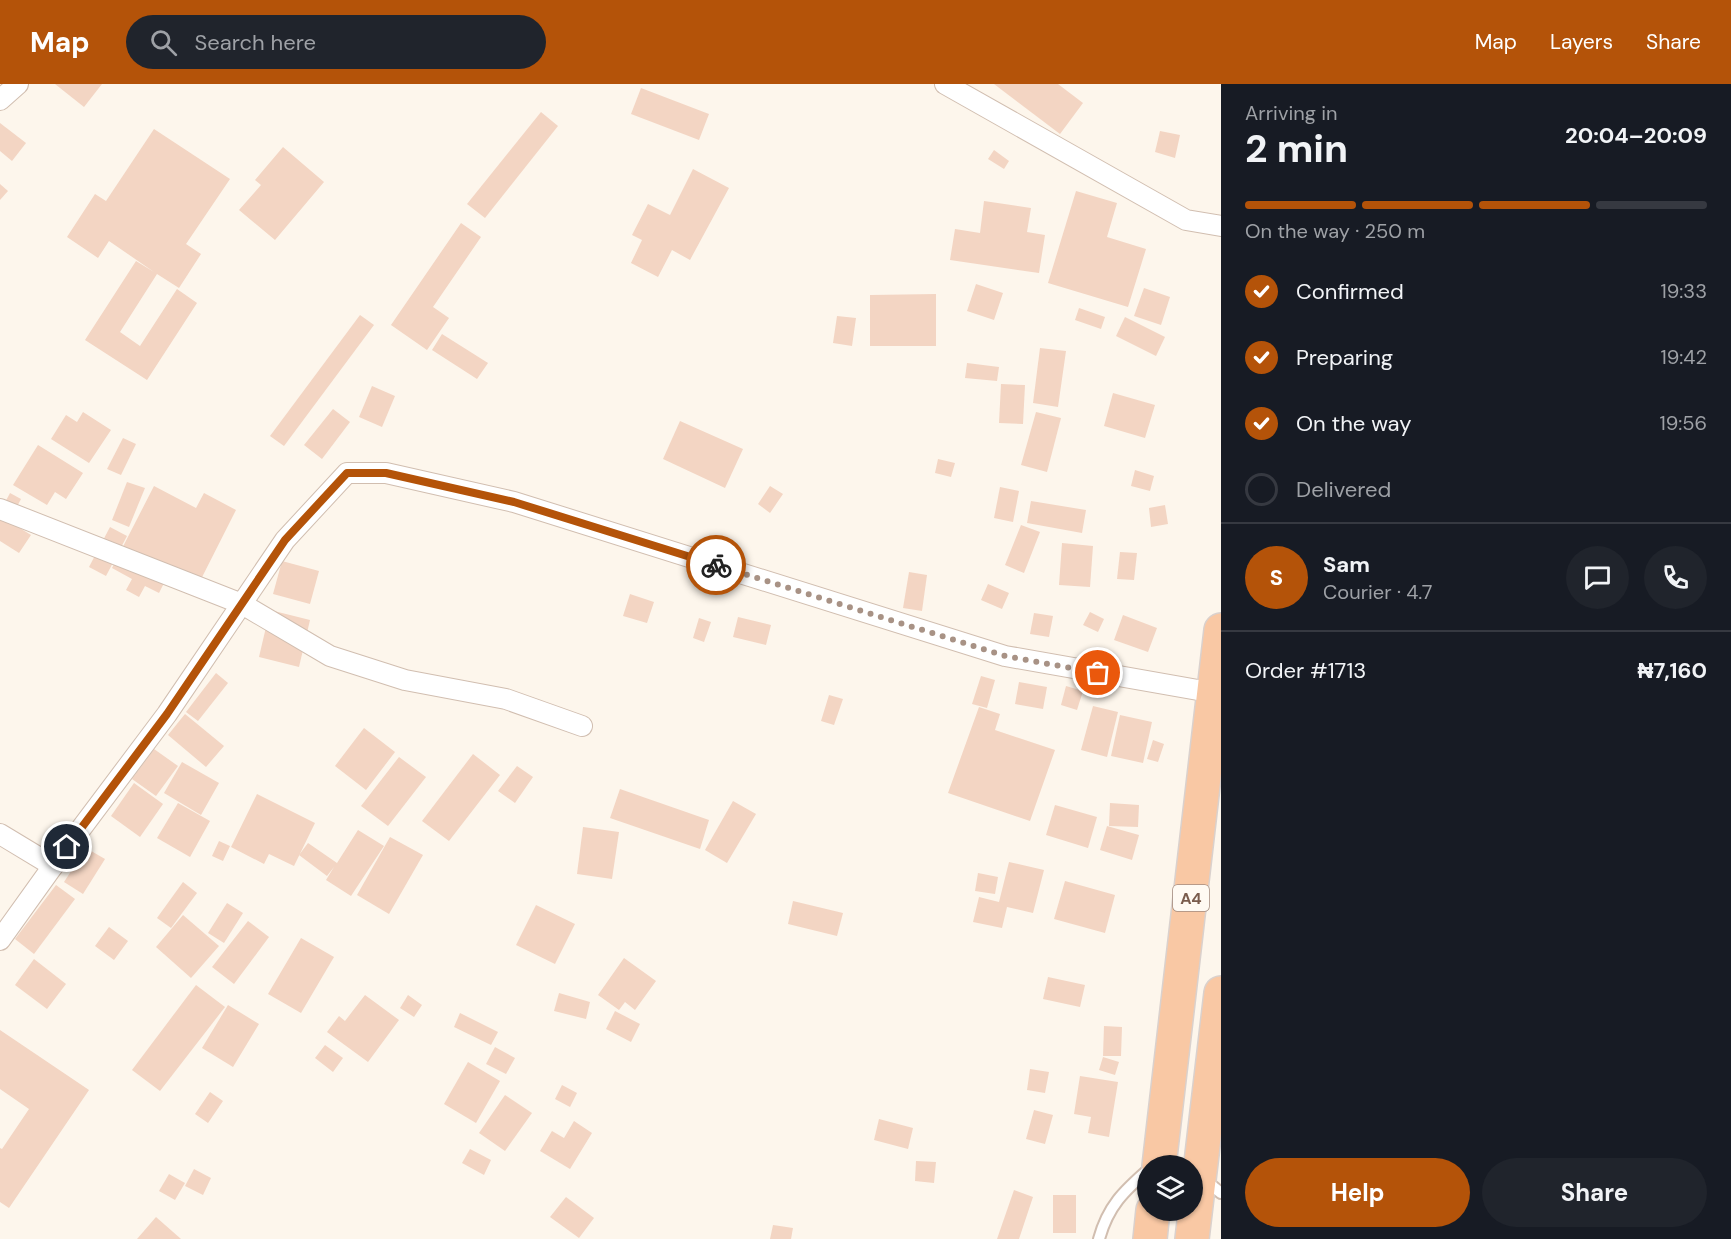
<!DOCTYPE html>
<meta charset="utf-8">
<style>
body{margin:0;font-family:"DM Sans",sans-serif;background:#20242c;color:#f1f3f6;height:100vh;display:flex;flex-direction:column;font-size:22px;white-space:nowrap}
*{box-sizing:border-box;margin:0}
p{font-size:20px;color:#9ea1a6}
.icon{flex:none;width:33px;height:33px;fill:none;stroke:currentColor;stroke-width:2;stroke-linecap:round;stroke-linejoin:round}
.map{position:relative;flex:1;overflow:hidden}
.details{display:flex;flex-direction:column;background:#171b24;width:510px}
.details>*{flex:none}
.buttons{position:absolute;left:1137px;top:1071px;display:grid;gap:12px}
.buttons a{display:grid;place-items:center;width:66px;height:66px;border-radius:50%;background:#171b24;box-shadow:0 2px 4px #0004;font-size:30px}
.pin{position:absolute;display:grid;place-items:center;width:51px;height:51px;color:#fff;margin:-26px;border:3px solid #fff;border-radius:50%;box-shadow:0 2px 6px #0007}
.courier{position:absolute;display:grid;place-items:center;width:60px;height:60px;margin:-30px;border:4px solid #b45309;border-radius:50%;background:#fff;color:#222;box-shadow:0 2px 8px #0007}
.headline em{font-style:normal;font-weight:700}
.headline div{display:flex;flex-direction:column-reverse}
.headline{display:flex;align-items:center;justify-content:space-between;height:102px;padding:0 24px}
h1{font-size:39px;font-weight:700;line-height:45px}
.bar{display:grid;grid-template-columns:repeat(4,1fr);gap:9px 6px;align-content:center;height:72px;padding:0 24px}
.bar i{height:8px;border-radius:4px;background:#363941}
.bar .current{background:#b45309}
.bar p{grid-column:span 4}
.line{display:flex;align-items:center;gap:15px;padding:0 24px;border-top:2px solid #363941}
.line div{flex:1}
.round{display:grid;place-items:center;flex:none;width:63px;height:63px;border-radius:32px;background:#20242c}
ol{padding:0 24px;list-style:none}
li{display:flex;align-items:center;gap:18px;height:66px}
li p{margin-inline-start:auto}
li .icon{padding:6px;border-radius:50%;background:#b45309;color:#fff;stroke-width:4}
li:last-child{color:#9ea1a6}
li i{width:33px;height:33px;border:3px solid #363941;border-radius:50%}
.primary-button{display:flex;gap:12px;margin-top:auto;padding:12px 24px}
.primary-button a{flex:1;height:69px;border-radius:36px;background:#b45309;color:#fff;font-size:24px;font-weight:700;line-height:69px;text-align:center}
.primary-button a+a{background:#20242c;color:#f1f3f6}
header{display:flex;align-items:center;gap:36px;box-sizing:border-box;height:84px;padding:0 30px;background:#b45309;color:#fff}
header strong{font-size:28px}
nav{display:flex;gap:33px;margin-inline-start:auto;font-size:21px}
.search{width:420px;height:54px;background:#20242c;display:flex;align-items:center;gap:15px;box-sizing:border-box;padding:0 21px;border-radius:33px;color:#9ea1a6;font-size:22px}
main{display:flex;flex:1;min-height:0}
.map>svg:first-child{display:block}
</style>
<header>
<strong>Map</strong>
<div class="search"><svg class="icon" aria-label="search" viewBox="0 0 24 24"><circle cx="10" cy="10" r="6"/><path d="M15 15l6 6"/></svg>Search here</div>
<nav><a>Map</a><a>Layers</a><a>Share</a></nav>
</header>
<main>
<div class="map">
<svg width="1221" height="1155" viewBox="0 0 1221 1155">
<rect width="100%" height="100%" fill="#fdf6ec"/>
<g fill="#f3d5c3">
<path d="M55 0H102L84 23Z"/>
<path d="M994 0H1058L1083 19 1060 50Z"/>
<path d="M641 4 709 30 699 56 631 30Z"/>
<path d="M541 28 558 42 485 134 467 120Z"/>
<path d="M0 39 26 59 12 77 0 67Z"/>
<path d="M154 45 230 95 186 160 201 170 179 204 157 190 120 248 140 262 177 205 197 219 147 296 85 256 136 177 154 188 109 157 98 174 67 153 95 110 106 117Z"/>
<path d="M1160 47 1180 51 1175 74 1155 68Z"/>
<path d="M283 63 324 98 275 156 239 126 261 101 255 96Z"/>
<path d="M994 66 1009 77 1004 85 988 75Z"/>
<path d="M693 85 729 104 690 176 672 166 658 193 631 179 642 156 632 151 648 120 670 131Z"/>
<path d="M0 100 8 107 0 116Z"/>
<path d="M1076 107 1117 119 1107 153 1146 165 1128 223 1048 199Z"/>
<path d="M984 117 1031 124 1027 148 1045 151 1039 189 950 176 955 145 980 149Z"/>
<path d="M461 139 481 153 433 223 449 234 427 266 391 241Z"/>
<path d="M976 200 1003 209 994 236 967 227Z"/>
<path d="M1144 204 1170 213 1161 241 1134 232Z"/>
<path d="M936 210V262H870V211Z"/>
<path d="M1079 224 1105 233 1101 245 1075 236Z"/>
<path d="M360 231 374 241 284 362 270 352Z"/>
<path d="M837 232 856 234 852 262 833 259Z"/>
<path d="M1125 233 1165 253 1156 272 1116 252Z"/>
<path d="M442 250 488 279 477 295 432 266Z"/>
<path d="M1040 264 1066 267 1058 323 1033 319Z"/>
<path d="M967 279 999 283 997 297 965 294Z"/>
<path d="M1001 300 1025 301 1023 340 999 339Z"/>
<path d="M372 302 395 312 382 343 359 333Z"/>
<path d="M1113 309 1155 321 1145 354 1104 342Z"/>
<path d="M333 325 350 338 322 375 304 361Z"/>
<path d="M83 328 111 346 89 379 51 355 66 331 77 338Z"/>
<path d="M1036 328 1061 334 1047 388 1021 381Z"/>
<path d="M680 337 743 365 725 404 663 375Z"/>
<path d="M123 354 136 360 121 391 107 385Z"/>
<path d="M38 361 83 389 66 415 55 408 47 421 13 401Z"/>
<path d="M938 375 955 379 951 393 935 389Z"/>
<path d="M1135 386 1154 392 1150 407 1131 402Z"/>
<path d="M127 398 145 404 129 443 112 436Z"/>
<path d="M154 402 196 424 204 409 236 426 193 511 165 497 159 509 145 502 139 513 126 506 132 495 112 484Z"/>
<path d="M770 402 783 410 770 429 758 420Z"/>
<path d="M1000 403 1019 407 1013 438 994 434Z"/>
<path d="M10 409 21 415 10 436 0 428Z"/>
<path d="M1031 417 1086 426 1082 449 1027 439Z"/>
<path d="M1165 421 1168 440 1151 443 1149 424Z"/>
<path d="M2 433 31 451 19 469 0 457V437Z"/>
<path d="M1021 441 1040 448 1024 489 1005 481Z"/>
<path d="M110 443 127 452 106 492 89 483Z"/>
<path d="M1062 459 1093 462 1090 503 1059 501Z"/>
<path d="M1120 468 1137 469 1134 496 1117 495Z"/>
<path d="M282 477 319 487 310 520 273 510Z"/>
<path d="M909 488 927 491 922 527 903 524Z"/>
<path d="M988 500 1009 509 1002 525 981 516Z"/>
<path d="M630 510 654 518 647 539 623 532Z"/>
<path d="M270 526 310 536 299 583 259 573Z"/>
<path d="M1090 528 1104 535 1098 548 1083 541Z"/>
<path d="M1034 529 1053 532 1049 553 1030 550Z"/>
<path d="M1123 531 1157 544 1148 568 1114 556Z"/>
<path d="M738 533 771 541 766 561 733 553Z"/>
<path d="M699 534 711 538 704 558 693 554Z"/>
<path d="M216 589 228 599 198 637 186 628Z"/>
<path d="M981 592 995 596 987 624 972 620Z"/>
<path d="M1019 598 1047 603 1043 625 1015 620Z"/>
<path d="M1066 602 1083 607 1077 626 1061 621Z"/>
<path d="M829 611 843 615 834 641 821 637Z"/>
<path d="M1093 622 1118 628 1107 673 1081 666Z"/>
<path d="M979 623 1000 630 995 646 1055 666 1030 737 948 709Z"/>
<path d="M185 630 224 662 206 683 168 651Z"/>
<path d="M1120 631 1152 638 1143 679 1111 672Z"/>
<path d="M364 644 395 668 366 706 335 682Z"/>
<path d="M1153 656 1164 660 1158 678 1147 675Z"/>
<path d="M154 665 178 682 156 712 132 695Z"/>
<path d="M473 670 500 691 449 757 422 737Z"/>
<path d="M399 673 426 693 388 742 361 722Z"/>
<path d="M182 678 219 699 201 731 164 709Z"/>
<path d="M517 682 533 693 515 719 498 707Z"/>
<path d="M134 699 163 720 140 753 111 732Z"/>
<path d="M620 705 709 736 700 765 610 734Z"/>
<path d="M257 710 315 739 294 782 269 770 264 780 231 763Z"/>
<path d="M733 717 756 730 727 779 705 766Z"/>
<path d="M178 719 210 737 190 773 157 754Z"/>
<path d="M1110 719 1139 721 1138 743 1109 742Z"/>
<path d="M1055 721 1097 733 1088 764 1046 751Z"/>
<path d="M1107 742 1139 751 1132 776 1100 766Z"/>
<path d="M583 743 619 748 612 795 577 790Z"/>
<path d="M358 746 384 762 351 812 326 796 334 783 327 792 299 771 308 759 337 779Z"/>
<path d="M390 753 423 771 389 830 357 811Z"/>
<path d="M219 757 230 762 223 777 212 772Z"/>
<path d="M86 764 105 775 83 810 64 798Z"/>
<path d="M1009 778 1044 786 1033 829 1007 823 1002 844 973 838 979 813 999 818Z"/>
<path d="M978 789 998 793 995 810 975 807Z"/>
<path d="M1065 797 1115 811 1105 849 1054 835Z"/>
<path d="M183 798 197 809 171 844 157 834Z"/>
<path d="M56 801 75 815 34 870 15 855Z"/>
<path d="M793 817 843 829 837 852 788 840Z"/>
<path d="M227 819 243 829 224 859 208 849Z"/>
<path d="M536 821 575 840 555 880 516 861Z"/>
<path d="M183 831 219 862 191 894 156 863Z"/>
<path d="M248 837 269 853 234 900 212 883Z"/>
<path d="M109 843 128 857 114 876 95 862Z"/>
<path d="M301 854 334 873 301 929 268 910Z"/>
<path d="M624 874 656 897 635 926 625 918 619 926 598 911Z"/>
<path d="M34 875 66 900 47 925 15 901Z"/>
<path d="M1048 893 1085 901 1080 923 1043 915Z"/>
<path d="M196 901 225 923 160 1007 132 986Z"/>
<path d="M559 909 590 918 586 935 554 927Z"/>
<path d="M365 911 399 936 368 978 327 948 339 932 345 937Z"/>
<path d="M408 911 422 921 414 933 400 924Z"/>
<path d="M228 921 259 940 233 983 202 964Z"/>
<path d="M615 927 640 940 631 958 606 945Z"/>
<path d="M460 929 498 948 491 961 454 943Z"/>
<path d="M1104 942 1122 943 1121 972H1103Z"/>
<path d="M0 946 89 1006 9 1124 0 1118V1064L2 1065 29 1025 0 1005Z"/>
<path d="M325 961 343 974 333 988 315 974Z"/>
<path d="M495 963 515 974 506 990 486 980Z"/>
<path d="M1103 973 1119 978 1115 991 1099 986Z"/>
<path d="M468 978 500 997 476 1039 444 1020Z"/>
<path d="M1030 985 1049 988 1045 1009 1027 1006Z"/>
<path d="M1080 992 1118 998 1109 1053 1088 1049 1091 1033 1074 1030Z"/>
<path d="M562 1001 577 1009 570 1023 555 1015Z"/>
<path d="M210 1008 223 1017 208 1039 195 1030Z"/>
<path d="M505 1011 532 1029 505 1067 479 1049Z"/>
<path d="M1034 1026 1053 1031 1045 1060 1026 1055Z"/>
<path d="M879 1035 913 1044 908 1065 874 1056Z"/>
<path d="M574 1037 592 1049 570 1085 540 1067 552 1047 564 1054Z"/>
<path d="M470 1065 491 1076 484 1091 462 1079Z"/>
<path d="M916 1077 936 1078 934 1099 915 1097Z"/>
<path d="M194 1085 211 1094 203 1111 185 1102Z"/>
<path d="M169 1090 185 1099 175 1116 159 1107Z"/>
<path d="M1014 1106 1033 1113 1019 1155H997Z"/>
<rect x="1053" y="1111" width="23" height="38"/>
<path d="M566 1113 594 1134 579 1154 550 1133Z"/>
<path d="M156 1133 181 1155H137Z"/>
<path d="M773 1141 793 1144 791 1155H770Z"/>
</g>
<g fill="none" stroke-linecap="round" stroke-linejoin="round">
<defs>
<g id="service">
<path d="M1205 1096 1221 1109"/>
<path d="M1099 1155C1108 1122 1124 1107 1148 1086"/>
</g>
<g id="minor">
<path d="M945 0 1186 136 1221 142"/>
<path d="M0 16 18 0"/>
<path d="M0 425 242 520 330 572 405 596 506 615 582 642"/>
<path d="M0 750 53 782"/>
<path d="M0 856 53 782 167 630 285 456 347 389H386L514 418 1005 572 1215 609 1221 608"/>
</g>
<g id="trunk">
<path d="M1159 1082 1221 546"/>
<path d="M1150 1155 1153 1126"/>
<path d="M1192 1155 1221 909"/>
</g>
</defs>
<use href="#service" stroke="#d1beb0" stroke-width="14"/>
<use href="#minor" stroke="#d1beb0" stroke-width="22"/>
<use href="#trunk" stroke="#dad1cd" stroke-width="36"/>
<use href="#service" stroke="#fff" stroke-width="10"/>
<use href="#minor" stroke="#fff" stroke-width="20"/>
<use href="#trunk" stroke="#f9c8a4" stroke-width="33"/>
</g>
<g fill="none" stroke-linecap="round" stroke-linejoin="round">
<path stroke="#a89285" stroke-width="6" stroke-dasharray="0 10.8" d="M716 481 1005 572 1098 589"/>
<path stroke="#b45309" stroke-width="8" d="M67 763 167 630 285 456 347 389H386L514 418 716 481"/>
</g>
<g text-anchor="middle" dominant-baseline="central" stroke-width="4.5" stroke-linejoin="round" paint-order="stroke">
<rect fill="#fffaf3" stroke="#a28b7f" stroke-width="1.5" x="1173" y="801" width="36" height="26" rx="4.5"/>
<g font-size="16" font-weight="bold" fill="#7a5c4d">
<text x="1191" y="814">A4</text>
</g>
</g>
</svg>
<div class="buttons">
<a><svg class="icon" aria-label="layers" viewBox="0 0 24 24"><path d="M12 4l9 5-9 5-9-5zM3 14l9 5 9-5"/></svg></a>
</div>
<div class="pin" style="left:1098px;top:589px;background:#ea580c"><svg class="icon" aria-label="bag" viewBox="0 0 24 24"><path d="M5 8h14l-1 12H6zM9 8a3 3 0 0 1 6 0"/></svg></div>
<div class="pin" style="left:67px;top:763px;background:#1f2937"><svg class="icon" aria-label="home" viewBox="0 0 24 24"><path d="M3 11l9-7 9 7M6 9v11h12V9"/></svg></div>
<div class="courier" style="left:716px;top:481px"><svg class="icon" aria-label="bike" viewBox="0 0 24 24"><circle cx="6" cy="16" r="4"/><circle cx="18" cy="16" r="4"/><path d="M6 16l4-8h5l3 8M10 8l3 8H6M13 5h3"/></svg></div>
</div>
<section class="details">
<div class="headline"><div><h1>2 min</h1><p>Arriving in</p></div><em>20:04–20:09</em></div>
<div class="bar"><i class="current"></i><i class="current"></i><i class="current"></i><i></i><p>On the way · 250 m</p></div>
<ol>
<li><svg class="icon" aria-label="check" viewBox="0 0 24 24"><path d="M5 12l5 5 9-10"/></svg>Confirmed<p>19:33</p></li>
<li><svg class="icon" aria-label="check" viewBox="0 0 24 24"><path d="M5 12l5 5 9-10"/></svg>Preparing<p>19:42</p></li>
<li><svg class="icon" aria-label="check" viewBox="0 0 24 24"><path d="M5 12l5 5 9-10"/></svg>On the way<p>19:56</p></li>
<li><i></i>Delivered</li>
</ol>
<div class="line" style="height:108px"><b class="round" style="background:#b45309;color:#fff">S</b><div><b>Sam</b><p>Courier · 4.7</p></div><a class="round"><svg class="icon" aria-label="chat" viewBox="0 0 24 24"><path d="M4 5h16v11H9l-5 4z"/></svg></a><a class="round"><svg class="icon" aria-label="phone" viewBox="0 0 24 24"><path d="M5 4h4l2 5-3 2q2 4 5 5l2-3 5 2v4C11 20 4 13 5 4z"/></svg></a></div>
<div class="line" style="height:78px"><div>Order #1713</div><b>₦7,160</b></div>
<div class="primary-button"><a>Help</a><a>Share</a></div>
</section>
</main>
